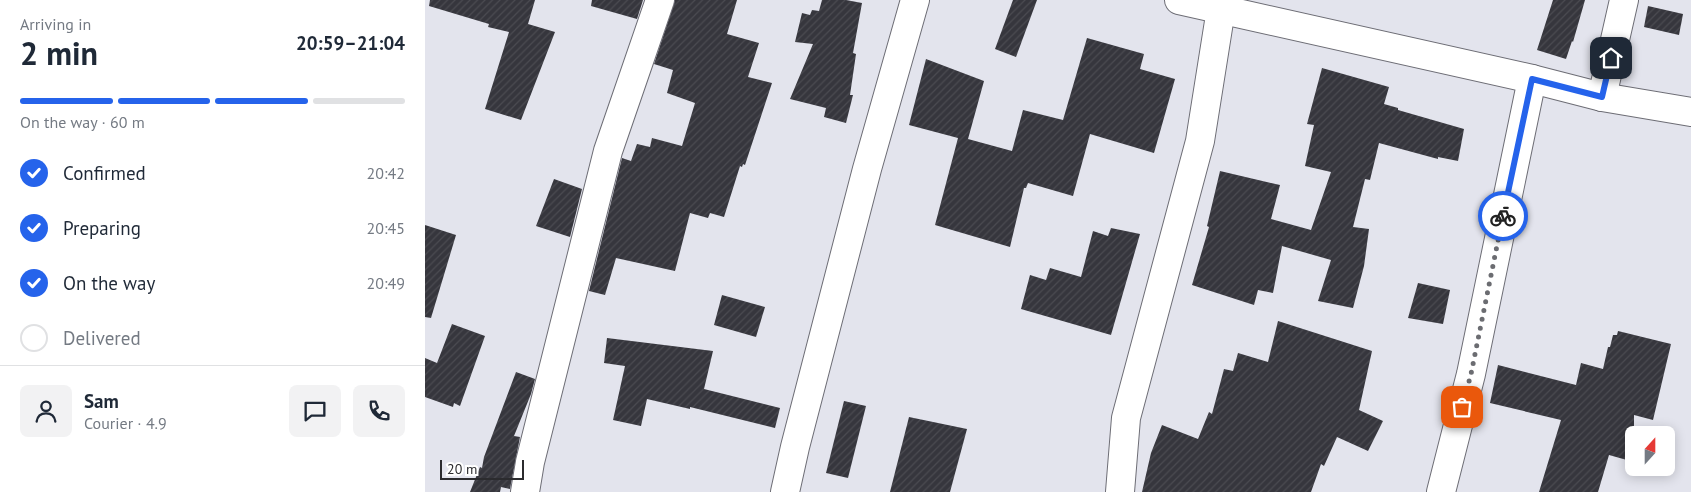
<!DOCTYPE html>
<meta charset="utf-8">
<style>
body{margin:0;font-family:"PT Sans",sans-serif;background:#f2f2f3;color:#1f2937;height:100vh;display:flex;flex-direction:column;font-size:19px;white-space:nowrap}
*{box-sizing:border-box;margin:0}
p{font-size:16px;color:#747a83}
.icon{flex:none;width:28px;height:28px;fill:none;stroke:currentColor;stroke-width:2;stroke-linecap:round;stroke-linejoin:round}
.map{position:relative;flex:1;overflow:hidden}
.details{display:flex;flex-direction:column;background:#fff;width:425px}
.details>*{flex:none}
.needle{width:32px;rotate:21deg}
.controls{position:absolute;left:1200px;top:426px;display:grid;gap:10px}
.controls a{display:grid;place-items:center;width:50px;height:50px;border-radius:8px;background:#fff;box-shadow:0 2px 12px #0003;font-size:25px}
.scale{position:absolute;left:15px;bottom:12px;width:84px;box-sizing:border-box;padding-left:5px;border:2px solid #2b2b2e;border-top:0;font-size:14px;line-height:18px;white-space:nowrap;color:#2b2b2e;-webkit-text-stroke:4px #fff;paint-order:stroke}
.pin{position:absolute;display:grid;place-items:center;width:42px;height:42px;color:#fff;margin:-21px;border-radius:10px;box-shadow:0 2px 8px #0006}
.courier{position:absolute;display:grid;place-items:center;width:50px;height:50px;margin:-25px;border:4px solid #2563eb;border-radius:50%;background:#fff;color:#222;box-shadow:0 1px 6px #0007}
.overview em{font-style:normal;font-weight:700}
.overview div{display:flex;flex-direction:column-reverse}
.overview{display:flex;align-items:center;justify-content:space-between;height:85px;padding:0 20px}
h1{font-size:32px;font-weight:700;line-height:38px}
.bar{display:grid;grid-template-columns:repeat(4,1fr);gap:8px 5px;align-content:center;height:60px;padding:0 20px}
.bar i{height:6px;border-radius:4px;background:#e0e1e3}
.bar .current{background:#2563eb}
.bar p{grid-column:span 4}
.line{display:flex;align-items:center;gap:12px;padding:0 20px;border-top:1px solid #e0e1e3}
.line div{flex:1}
.round{display:grid;place-items:center;flex:none;width:52px;height:52px;border-radius:8px;background:#f2f2f3}
ol{padding:0 20px;list-style:none}
li{display:flex;align-items:center;gap:15px;height:55px}
li p{margin-inline-start:auto}
li .icon{padding:5px;border-radius:50%;background:#2563eb;color:#fff;stroke-width:4}
li:last-child{color:#747a83}
li i{width:28px;height:28px;border:2px solid #e0e1e3;border-radius:50%}
main{display:flex;flex:1;min-height:0}
.map>svg:first-child{display:block}
</style>
<main>
<section class="details">
<div class="overview"><div><h1>2 min</h1><p>Arriving in</p></div><em>20:59–21:04</em></div>
<div class="bar"><i class="current"></i><i class="current"></i><i class="current"></i><i></i><p>On the way · 60 m</p></div>
<ol>
<li><svg class="icon" aria-label="check" viewBox="0 0 24 24"><path d="M5 12l5 5 9-10"/></svg>Confirmed<p>20:42</p></li>
<li><svg class="icon" aria-label="check" viewBox="0 0 24 24"><path d="M5 12l5 5 9-10"/></svg>Preparing<p>20:45</p></li>
<li><svg class="icon" aria-label="check" viewBox="0 0 24 24"><path d="M5 12l5 5 9-10"/></svg>On the way<p>20:49</p></li>
<li><i></i>Delivered</li>
</ol>
<div class="line" style="height:90px"><a class="round"><svg class="icon" aria-label="person" viewBox="0 0 24 24"><circle cx="12" cy="8" r="4"/><path d="M4 21q1-7 8-7t8 7"/></svg></a><div><b>Sam</b><p>Courier · 4.9</p></div><a class="round"><svg class="icon" aria-label="chat" viewBox="0 0 24 24"><path d="M4 5h16v11H9l-5 4z"/></svg></a><a class="round"><svg class="icon" aria-label="phone" viewBox="0 0 24 24"><path d="M5 4h4l2 5-3 2q2 4 5 5l2-3 5 2v4C11 20 4 13 5 4z"/></svg></a></div>
</section>
<div class="map">
<svg width="1266" height="492" viewBox="0 0 1266 492">
<defs>
<pattern id="building-hatch" width="6" height="6" patternUnits="userSpaceOnUse" patternTransform="scale(1.25)"><rect width="6" height="6" fill="#36363d"/><path d="M-1 1l2-2M0 6l6-6M5 7l2-2" fill="none" stroke="#4b4b51"/></pattern>
</defs>
<rect width="100%" height="100%" fill="#e3e4ed"/>
<g fill="url(#building-hatch)">
<path d="M5 0H110L103 24 130 32 96 120 60 109 84 32 63 27 64 24 4 6Z"/>
<path d="M167 0H218L212 19 166 6Z"/>
<path d="M250 0H312L302 34 334 43 323 77 347 83 320 165 318 164 317 167 315 166 299 217 285 213 283 218 265 213 250 271 191 258 180 295 164 291 197 158 206 161 212 144 225 147 227 138 257 146 270 103 242 93 248 70 229 64Z"/>
<path d="M397 0H421L437 3 428 53 431 54 425 95H428L421 123 399 117 401 108 365 99 388 44 370 42 377 13 385 15 387 10 394 11Z"/>
<path d="M588 0H612L591 57 570 49Z"/>
<path d="M1128 0H1160L1148 42 1147 41 1141 59 1112 50Z"/>
<path d="M1223 6 1258 14 1254 35 1219 27Z"/>
<path d="M662 38 719 54 715 69 750 79 729 153 665 134 648 196 603 183 601 188H599L585 247 510 225 533 138 484 125 501 59 559 81 543 139 587 151 598 110 638 120Z"/>
<path d="M897 68 964 87 959 104 973 108V110L1039 129 1033 161 1013 157V159L954 143 945 180 940 179 928 227 944 229 939 266 928 308 893 301 906 260 857 246 848 293 833 290 829 305 767 285 784 227 782 226 795 171 855 185 846 219 886 230 906 172 880 166 889 125 882 124Z"/>
<path d="M129 179 157 189 145 237 111 226Z"/>
<path d="M0 225 31 235 6 318 0 317Z"/>
<path d="M686 228 715 234 686 335 596 309 605 275 621 280 625 268 656 277 668 231 683 236Z"/>
<path d="M993 283 1025 290 1018 324 983 318Z"/>
<path d="M297 295 340 307 331 337 289 325Z"/>
<path d="M853 321 947 351 934 410 958 421 943 451 912 437 899 466 896 464 886 492H717L726 453 737 425 773 439 784 412 787 414 799 369 808 371 813 353 843 362Z"/>
<path d="M27 324 60 336 35 406 29 403 28 407 0 397V358L12 363Z"/>
<path d="M1193 331 1246 344 1228 420 1209 415V462L1184 455 1173 492H1114L1136 420 1065 403 1073 365 1151 385 1156 363 1178 369 1183 347H1185L1188 335H1192Z"/>
<path d="M182 338 288 351 279 389 355 408 350 428 265 407V409L222 399 216 426 188 420 200 366 179 363Z"/>
<path d="M91 372 110 379 106 394 89 436 95 437 85 489 76 487 75 492H45L55 467 57 468 59 457Z"/>
<path d="M419 401 441 406 423 478 401 473Z"/>
<path d="M484 417 542 429 525 492H465Z"/>
</g>
<g fill="none" stroke-linecap="round" stroke-linejoin="round">
<defs>
<g id="minor">
<path d="M754 0 1107 79 1177 97 1266 112"/>
<path d="M1177 97 1199 0"/>
<path d="M100 492 105 462 183 151 235 0"/>
<path d="M360 492 370 447 442 169 490 0"/>
<path d="M695 492 701 418 775 141 796 9"/>
<path d="M1016 492 1046 374 1107 79"/>
</g>
</defs>
<use href="#minor" stroke="#6d6d75" stroke-width="30"/>
<use href="#minor" stroke="#fff" stroke-width="28"/>
</g>
<g fill="none" stroke-linecap="round" stroke-linejoin="round">
<path stroke="#6b6c71" stroke-width="5" stroke-dasharray="0 9" d="M1037 407 1046 374 1078 216"/>
<path stroke="#2563eb" stroke-width="6" d="M1078 216 1107 79 1177 97 1186 58"/>
</g>
</svg>
<div class="controls">
<a><svg class="needle" viewBox="-14 -14 28 28"><path d="M0-13l5 13h-10z" fill="#e53935"/><path d="M0 13l5-13h-10z" fill="#747a83"/></svg></a>
</div>
<div class="scale">20 m</div>
<div class="pin" style="left:1037px;top:407px;background:#ea580c"><svg class="icon" aria-label="bag" viewBox="0 0 24 24"><path d="M5 8h14l-1 12H6zM9 8a3 3 0 0 1 6 0"/></svg></div>
<div class="pin" style="left:1186px;top:58px;background:#1f2937"><svg class="icon" aria-label="home" viewBox="0 0 24 24"><path d="M3 11l9-7 9 7M6 9v11h12V9"/></svg></div>
<div class="courier" style="left:1078px;top:216px"><svg class="icon" aria-label="bike" viewBox="0 0 24 24"><circle cx="6" cy="16" r="4"/><circle cx="18" cy="16" r="4"/><path d="M6 16l4-8h5l3 8M10 8l3 8H6M13 5h3"/></svg></div>
</div>
</main>
